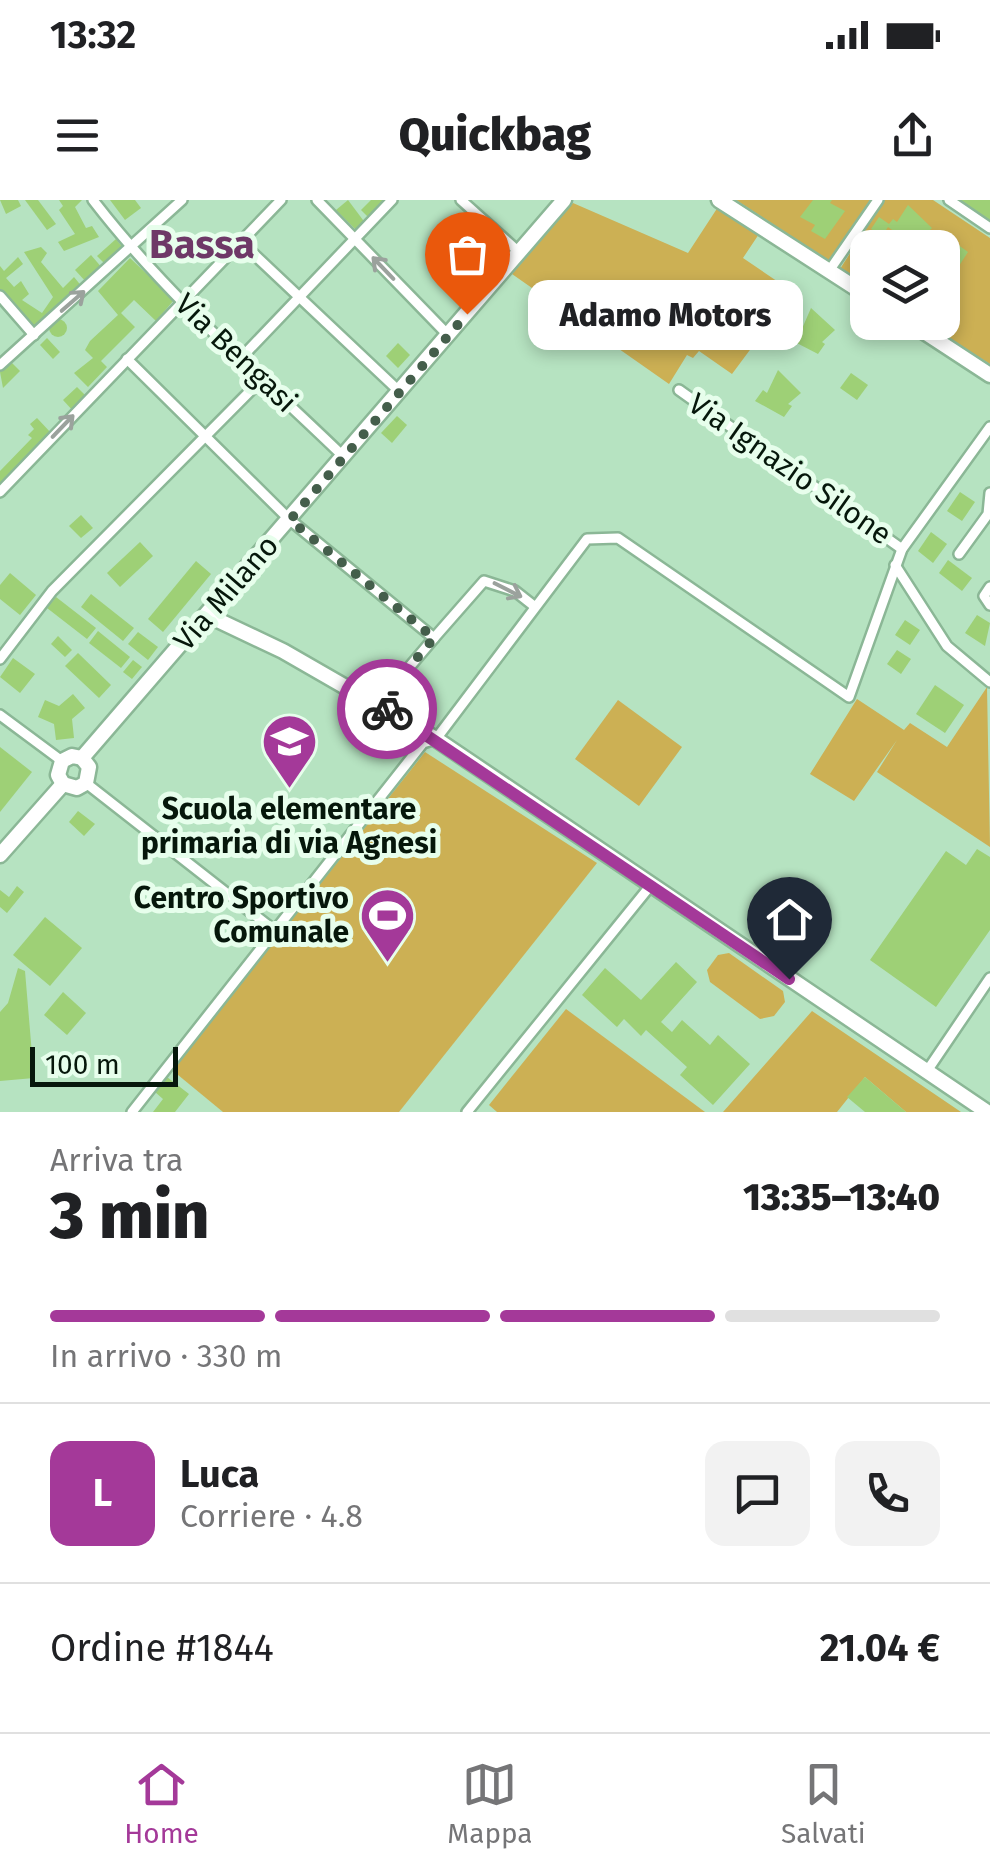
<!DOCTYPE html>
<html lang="it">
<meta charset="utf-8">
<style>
body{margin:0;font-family:"Fira Sans",sans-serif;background:#f2f2f2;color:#202124;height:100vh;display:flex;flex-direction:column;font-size:38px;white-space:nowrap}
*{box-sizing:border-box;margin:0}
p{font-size:32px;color:#757577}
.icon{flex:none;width:55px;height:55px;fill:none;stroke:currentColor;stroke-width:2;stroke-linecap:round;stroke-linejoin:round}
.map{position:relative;height:912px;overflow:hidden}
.drawer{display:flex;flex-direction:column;background:#fff;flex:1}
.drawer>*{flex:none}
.tools{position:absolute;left:850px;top:30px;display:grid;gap:20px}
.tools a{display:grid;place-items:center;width:110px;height:110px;border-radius:20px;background:#fff;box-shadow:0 5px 15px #0003;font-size:50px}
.scale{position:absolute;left:30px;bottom:25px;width:148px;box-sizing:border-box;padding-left:10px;border:5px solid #06170b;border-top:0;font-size:28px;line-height:35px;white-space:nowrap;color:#06170b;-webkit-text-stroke:8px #e7feec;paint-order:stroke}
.pin{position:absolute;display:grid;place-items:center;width:85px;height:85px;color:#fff;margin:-102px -42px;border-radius:50% 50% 50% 0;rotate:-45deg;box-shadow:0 0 10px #0007}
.pin .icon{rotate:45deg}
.courier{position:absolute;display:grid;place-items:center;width:100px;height:100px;margin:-50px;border:8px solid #a43999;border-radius:50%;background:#fff;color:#222;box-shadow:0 2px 12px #0007}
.bubble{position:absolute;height:70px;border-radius:20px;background:#fff;box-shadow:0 5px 15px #0003;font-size:32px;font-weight:800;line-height:70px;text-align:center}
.overview em{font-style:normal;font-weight:800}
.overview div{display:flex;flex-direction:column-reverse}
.overview{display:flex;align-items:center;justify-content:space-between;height:170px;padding:0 50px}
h1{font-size:65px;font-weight:800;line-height:75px}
.bar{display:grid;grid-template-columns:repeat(4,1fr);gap:15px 10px;align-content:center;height:120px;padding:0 50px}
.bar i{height:12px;border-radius:8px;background:#e0e0e0}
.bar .selected{background:#a43999}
.bar p{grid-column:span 4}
.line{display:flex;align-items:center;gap:25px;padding:0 50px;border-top:2px solid #e0e0e0}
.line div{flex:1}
.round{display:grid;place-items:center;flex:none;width:105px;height:105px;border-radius:20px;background:#f2f2f2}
.status{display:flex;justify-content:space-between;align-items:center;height:70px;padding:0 50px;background:#fff;direction:ltr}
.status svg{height:28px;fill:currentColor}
header{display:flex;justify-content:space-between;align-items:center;height:130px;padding:0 50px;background:#fff;font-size:45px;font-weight:800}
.tabs{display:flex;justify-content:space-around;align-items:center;height:140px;border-top:2px solid #e0e0e0;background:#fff;font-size:28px;color:#757577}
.tabs a{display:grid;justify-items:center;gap:5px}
.tabs .selected{color:#a43999}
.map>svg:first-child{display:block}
</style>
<div class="status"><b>13:32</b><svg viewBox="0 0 49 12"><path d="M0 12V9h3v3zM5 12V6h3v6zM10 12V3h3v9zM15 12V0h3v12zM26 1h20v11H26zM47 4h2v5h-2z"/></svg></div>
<header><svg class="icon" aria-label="menu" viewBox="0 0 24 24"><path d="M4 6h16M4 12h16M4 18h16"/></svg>Quickbag<svg class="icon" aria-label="share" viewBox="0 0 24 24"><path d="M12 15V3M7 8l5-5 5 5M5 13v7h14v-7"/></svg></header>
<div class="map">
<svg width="990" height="912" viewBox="0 0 990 912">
<rect width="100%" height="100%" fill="#b6e3c1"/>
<g fill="#ccb054">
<path d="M736 0H870L831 62Z"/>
<path d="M884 0H933L990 38V164L924 123 942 122V48H868L867 87 840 69Z"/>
<path d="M573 3 688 53 718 7 759 34 743 58 793 92 732 174 699 151 693 158 687 155 669 184 512 74Z"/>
<path d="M987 487 990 647 877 572 897 540 854 601 810 574 857 499 904 530 910 523 947 547Z"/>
<path d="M618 500 682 547 639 606 575 559Z"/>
<path d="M425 552 597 663 399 912H223L172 870Z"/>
<path d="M729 753 783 791 785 802 774 816 760 819 710 782 707 770 718 755Z"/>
<path d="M566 809 705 912H497L489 905Z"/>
<path d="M812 811 961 912H906L865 877 837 912H723Z"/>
</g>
<g fill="#9ed076">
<path d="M0 0H18L21 6 6 14Z"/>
<path d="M25 0H38L56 24 47 30Z"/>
<path d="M59 0H82L75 7 86 28 92 26 99 37 64 51 58 42 75 34 59 10 63 6Z"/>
<path d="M110 0H135L141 8 125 20Z"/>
<path d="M348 0 366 24 358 32 336 10Z"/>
<path d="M371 0H389L370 19 361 10Z"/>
<path d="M813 0H832L830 3 845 11 825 39 811 31 815 25 800 17Z"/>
<path d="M958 0H990V22Z"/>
<path d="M908 5 932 28 912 48 898 43 902 37 888 27 882 36 871 29 879 17 889 24 893 19 897 22Z"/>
<path d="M943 34 968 52 957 69 942 59V48H934Z"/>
<path d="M116 39 123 48 106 65 97 56Z"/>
<path d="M41 47 47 53 41 62 63 88 74 77 83 88 34 130 0 91V66L4 71 18 57 23 64 6 78 14 87 21 81 29 94 22 100 42 113 53 97 24 52Z"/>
<path d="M91 55 103 69 87 83 75 70Z"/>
<path d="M130 58 174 100 156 121 134 100 121 113 135 127 101 161 107 167 88 187 74 173 93 158 85 150 90 141 118 115 98 91Z"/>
<path d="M811 108 835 130 822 142 825 144 818 154 789 139 797 128 801 131Z"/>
<circle cx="58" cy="128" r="9"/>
<path d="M47 138 60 152 53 159 40 145Z"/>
<path d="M398 143 410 155 398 168 386 156Z"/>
<path d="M11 162 20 171 3 188 0 172Z"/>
<path d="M778 170 801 193 788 204 792 206 784 217 755 201 763 190 767 193Z"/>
<path d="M851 173 868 185 857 200 840 188Z"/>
<path d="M77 187 88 198 74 212 63 200Z"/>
<path d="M397 216 407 225 392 243 381 233Z"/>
<path d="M37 218 52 234 0 287V271L32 238 28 235 34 229 30 224Z"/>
<path d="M960 292 975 302 962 321 947 311Z"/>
<path d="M81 315 93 328 81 338 69 326Z"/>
<path d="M931 332 947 344 933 363 918 351Z"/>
<path d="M140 342 153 356 120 387 107 373Z"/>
<path d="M948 360 972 378 962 391 939 373Z"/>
<path d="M196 361 211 374 163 432 148 419Z"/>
<path d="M10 373 36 395 20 415 0 399V385Z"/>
<path d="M91 394 134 428 123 441 81 407Z"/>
<path d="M56 397 96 428 87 439 47 408Z"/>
<path d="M977 415 990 423 985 446 965 433Z"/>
<path d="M905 420 920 430 910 445 895 435Z"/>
<path d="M98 431 130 457 121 468 89 443Z"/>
<path d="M138 432 158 447 148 460 128 444Z"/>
<path d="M58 436 72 450 65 457 51 444Z"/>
<path d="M897 450 911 459 901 474 887 464Z"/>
<path d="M78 453 111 485 99 498 65 466Z"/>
<path d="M13 458 35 474 20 493 0 477Z"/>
<path d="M133 460 142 467 132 479 123 472Z"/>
<path d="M935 485 964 505 945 533 916 514Z"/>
<path d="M73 494 85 508 72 519 74 538 56 540 54 524 38 517 45 500 59 506Z"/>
<path d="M0 547 32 572 0 612Z"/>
<path d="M78 611 95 624 84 636 69 622Z"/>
<path d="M977 649 990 657V730L936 807 870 760 946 651 966 665Z"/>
<path d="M17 686 24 692 7 713 0 707V690L9 697Z"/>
<path d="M45 717 82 748 50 786 13 755Z"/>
<path d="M676 762 697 782 661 822 672 832 682 820 710 845 718 835 750 864 713 905 680 875 687 867 646 830 641 836 624 819 617 827 582 795 605 768 641 800Z"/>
<path d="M18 768 25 771 34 878 0 881V812L8 803Z"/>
<path d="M63 792 86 813 67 835 44 815Z"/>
<path d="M167 877 189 894 175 912H153L163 899 155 892Z"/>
<path d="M865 877 906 912H865L847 897Z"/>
</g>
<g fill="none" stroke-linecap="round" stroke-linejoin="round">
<defs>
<g id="street">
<path d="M93 0C166 95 258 174 344 257"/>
<path d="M317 0 449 136"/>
<path d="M461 0 520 53"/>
<path d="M949 0 990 28"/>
<path d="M241 42 400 192"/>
<path d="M829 71 878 0"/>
<path d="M0 96 34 135"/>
<path d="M241 158 392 0"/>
<path d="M127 159 290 320 434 438 378 504"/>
<path d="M0 165 182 0"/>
<path d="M679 190 902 349"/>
<path d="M0 292 281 0"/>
<path d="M959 354 988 314 990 293"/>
<path d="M895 365 947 446 990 482"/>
<path d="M990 387 984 396 990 405"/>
<path d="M434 438 484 381 515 391 534 406"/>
<path d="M0 459 52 391 262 179"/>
<path d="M0 515 62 561"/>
<path d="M86 583 275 731"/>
<path d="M927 871 990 778"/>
<path d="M132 912 423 543 436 539 587 339 618 338 849 497 902 349 990 227"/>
<path d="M467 912 651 685"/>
</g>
<g id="secondary">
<path d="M719 0 868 96"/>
<path d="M909 122 990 175"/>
<path d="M207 415 283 451 436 539 987 912"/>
<path d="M82 558 564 0"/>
<path d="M63 584 77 588 86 583 89 567 82 558"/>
<path d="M63 584 58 575 62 561 72 556 82 558"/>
<path d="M0 655 63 584"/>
</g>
</defs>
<use href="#street" stroke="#8bb796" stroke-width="14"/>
<use href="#secondary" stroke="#8bb796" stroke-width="19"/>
<use href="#street" stroke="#fff" stroke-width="9"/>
<use href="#secondary" stroke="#fff" stroke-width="14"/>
</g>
<defs><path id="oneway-shaft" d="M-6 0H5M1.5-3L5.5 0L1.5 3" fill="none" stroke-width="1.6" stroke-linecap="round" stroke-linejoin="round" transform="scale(2.5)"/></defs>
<g stroke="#9ba29d">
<use href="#oneway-shaft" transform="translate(383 68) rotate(-134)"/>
<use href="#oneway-shaft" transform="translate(73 101) rotate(-41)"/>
<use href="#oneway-shaft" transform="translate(63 226) rotate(-46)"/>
<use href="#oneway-shaft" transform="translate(508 390) rotate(27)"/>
</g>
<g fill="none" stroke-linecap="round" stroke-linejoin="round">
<path stroke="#445e4b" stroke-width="10" stroke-dasharray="0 18" d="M387 509 378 504 434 438 290 320 467 114"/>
<path stroke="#a43999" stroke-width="12" d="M387 509 789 779"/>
</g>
<defs>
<symbol id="school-pin" viewBox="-11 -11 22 30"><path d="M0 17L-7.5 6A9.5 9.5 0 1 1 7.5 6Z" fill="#a43999" stroke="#e7feec"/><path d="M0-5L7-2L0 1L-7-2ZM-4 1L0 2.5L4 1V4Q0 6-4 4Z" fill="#fff"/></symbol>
<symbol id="stadium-pin" viewBox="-11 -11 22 30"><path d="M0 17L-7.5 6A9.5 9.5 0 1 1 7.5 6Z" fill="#a43999" stroke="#e7feec"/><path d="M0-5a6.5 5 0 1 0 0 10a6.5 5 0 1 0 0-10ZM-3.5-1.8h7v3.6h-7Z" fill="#fff"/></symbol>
</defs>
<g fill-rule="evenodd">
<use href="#school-pin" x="258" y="510" width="63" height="86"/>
<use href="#stadium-pin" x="356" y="684" width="63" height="86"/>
</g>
<g text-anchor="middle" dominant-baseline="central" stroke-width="10" stroke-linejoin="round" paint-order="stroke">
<g font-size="30" fill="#06170b" stroke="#e7feec">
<text transform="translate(236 153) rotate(44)">Via Bengasi</text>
<text transform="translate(790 269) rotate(35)">Via Ignazio Silone</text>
<text transform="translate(226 393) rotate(-49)">Via Milano</text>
</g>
<g font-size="30" font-weight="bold" fill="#06170b" stroke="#e7feec">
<text x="289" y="609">Scuola elementare<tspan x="289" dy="34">primaria di via Agnesi</tspan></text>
<text x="349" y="698" text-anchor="end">Centro Sportivo<tspan x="349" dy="34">Comunale</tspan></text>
</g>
<g font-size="40" font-weight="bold" fill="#6e3867" stroke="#e7feec">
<text x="202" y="45">Bassa</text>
</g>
</g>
</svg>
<div class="tools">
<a><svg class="icon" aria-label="layers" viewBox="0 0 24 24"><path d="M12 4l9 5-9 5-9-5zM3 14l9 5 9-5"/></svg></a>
</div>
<div class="scale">100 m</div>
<div class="pin" style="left:467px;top:114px;background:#ea580c"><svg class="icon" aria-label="bag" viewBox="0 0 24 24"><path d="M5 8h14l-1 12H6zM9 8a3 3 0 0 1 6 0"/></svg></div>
<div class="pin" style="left:789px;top:779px;background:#1f2937"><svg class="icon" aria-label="home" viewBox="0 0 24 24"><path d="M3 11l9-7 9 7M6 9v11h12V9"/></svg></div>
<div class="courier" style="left:387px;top:509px"><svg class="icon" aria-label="bike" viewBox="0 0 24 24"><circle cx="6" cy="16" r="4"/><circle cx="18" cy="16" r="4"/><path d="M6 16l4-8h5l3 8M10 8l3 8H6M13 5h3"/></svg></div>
<div class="bubble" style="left:528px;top:80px;width:275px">Adamo Motors</div>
</div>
<section class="drawer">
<div class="overview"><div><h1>3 min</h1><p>Arriva tra</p></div><em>13:35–13:40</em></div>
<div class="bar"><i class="selected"></i><i class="selected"></i><i class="selected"></i><i></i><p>In arrivo · 330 m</p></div>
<div class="line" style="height:180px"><b class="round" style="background:#a43999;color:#fff">L</b><div><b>Luca</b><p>Corriere · 4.8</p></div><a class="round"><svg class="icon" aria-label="chat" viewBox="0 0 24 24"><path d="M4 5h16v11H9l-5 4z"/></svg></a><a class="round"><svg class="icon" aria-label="phone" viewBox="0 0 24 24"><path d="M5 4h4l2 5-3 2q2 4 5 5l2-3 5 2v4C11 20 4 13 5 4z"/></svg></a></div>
<div class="line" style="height:130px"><div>Ordine #1844</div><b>21.04 €</b></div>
</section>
<nav class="tabs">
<a class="selected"><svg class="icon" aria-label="home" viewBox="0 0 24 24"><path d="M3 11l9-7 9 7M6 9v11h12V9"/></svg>Home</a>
<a><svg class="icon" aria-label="map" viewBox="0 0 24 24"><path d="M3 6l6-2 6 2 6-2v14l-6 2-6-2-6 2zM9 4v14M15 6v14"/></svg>Mappa</a>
<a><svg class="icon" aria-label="saved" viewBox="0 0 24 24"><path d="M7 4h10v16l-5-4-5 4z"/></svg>Salvati</a>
</nav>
